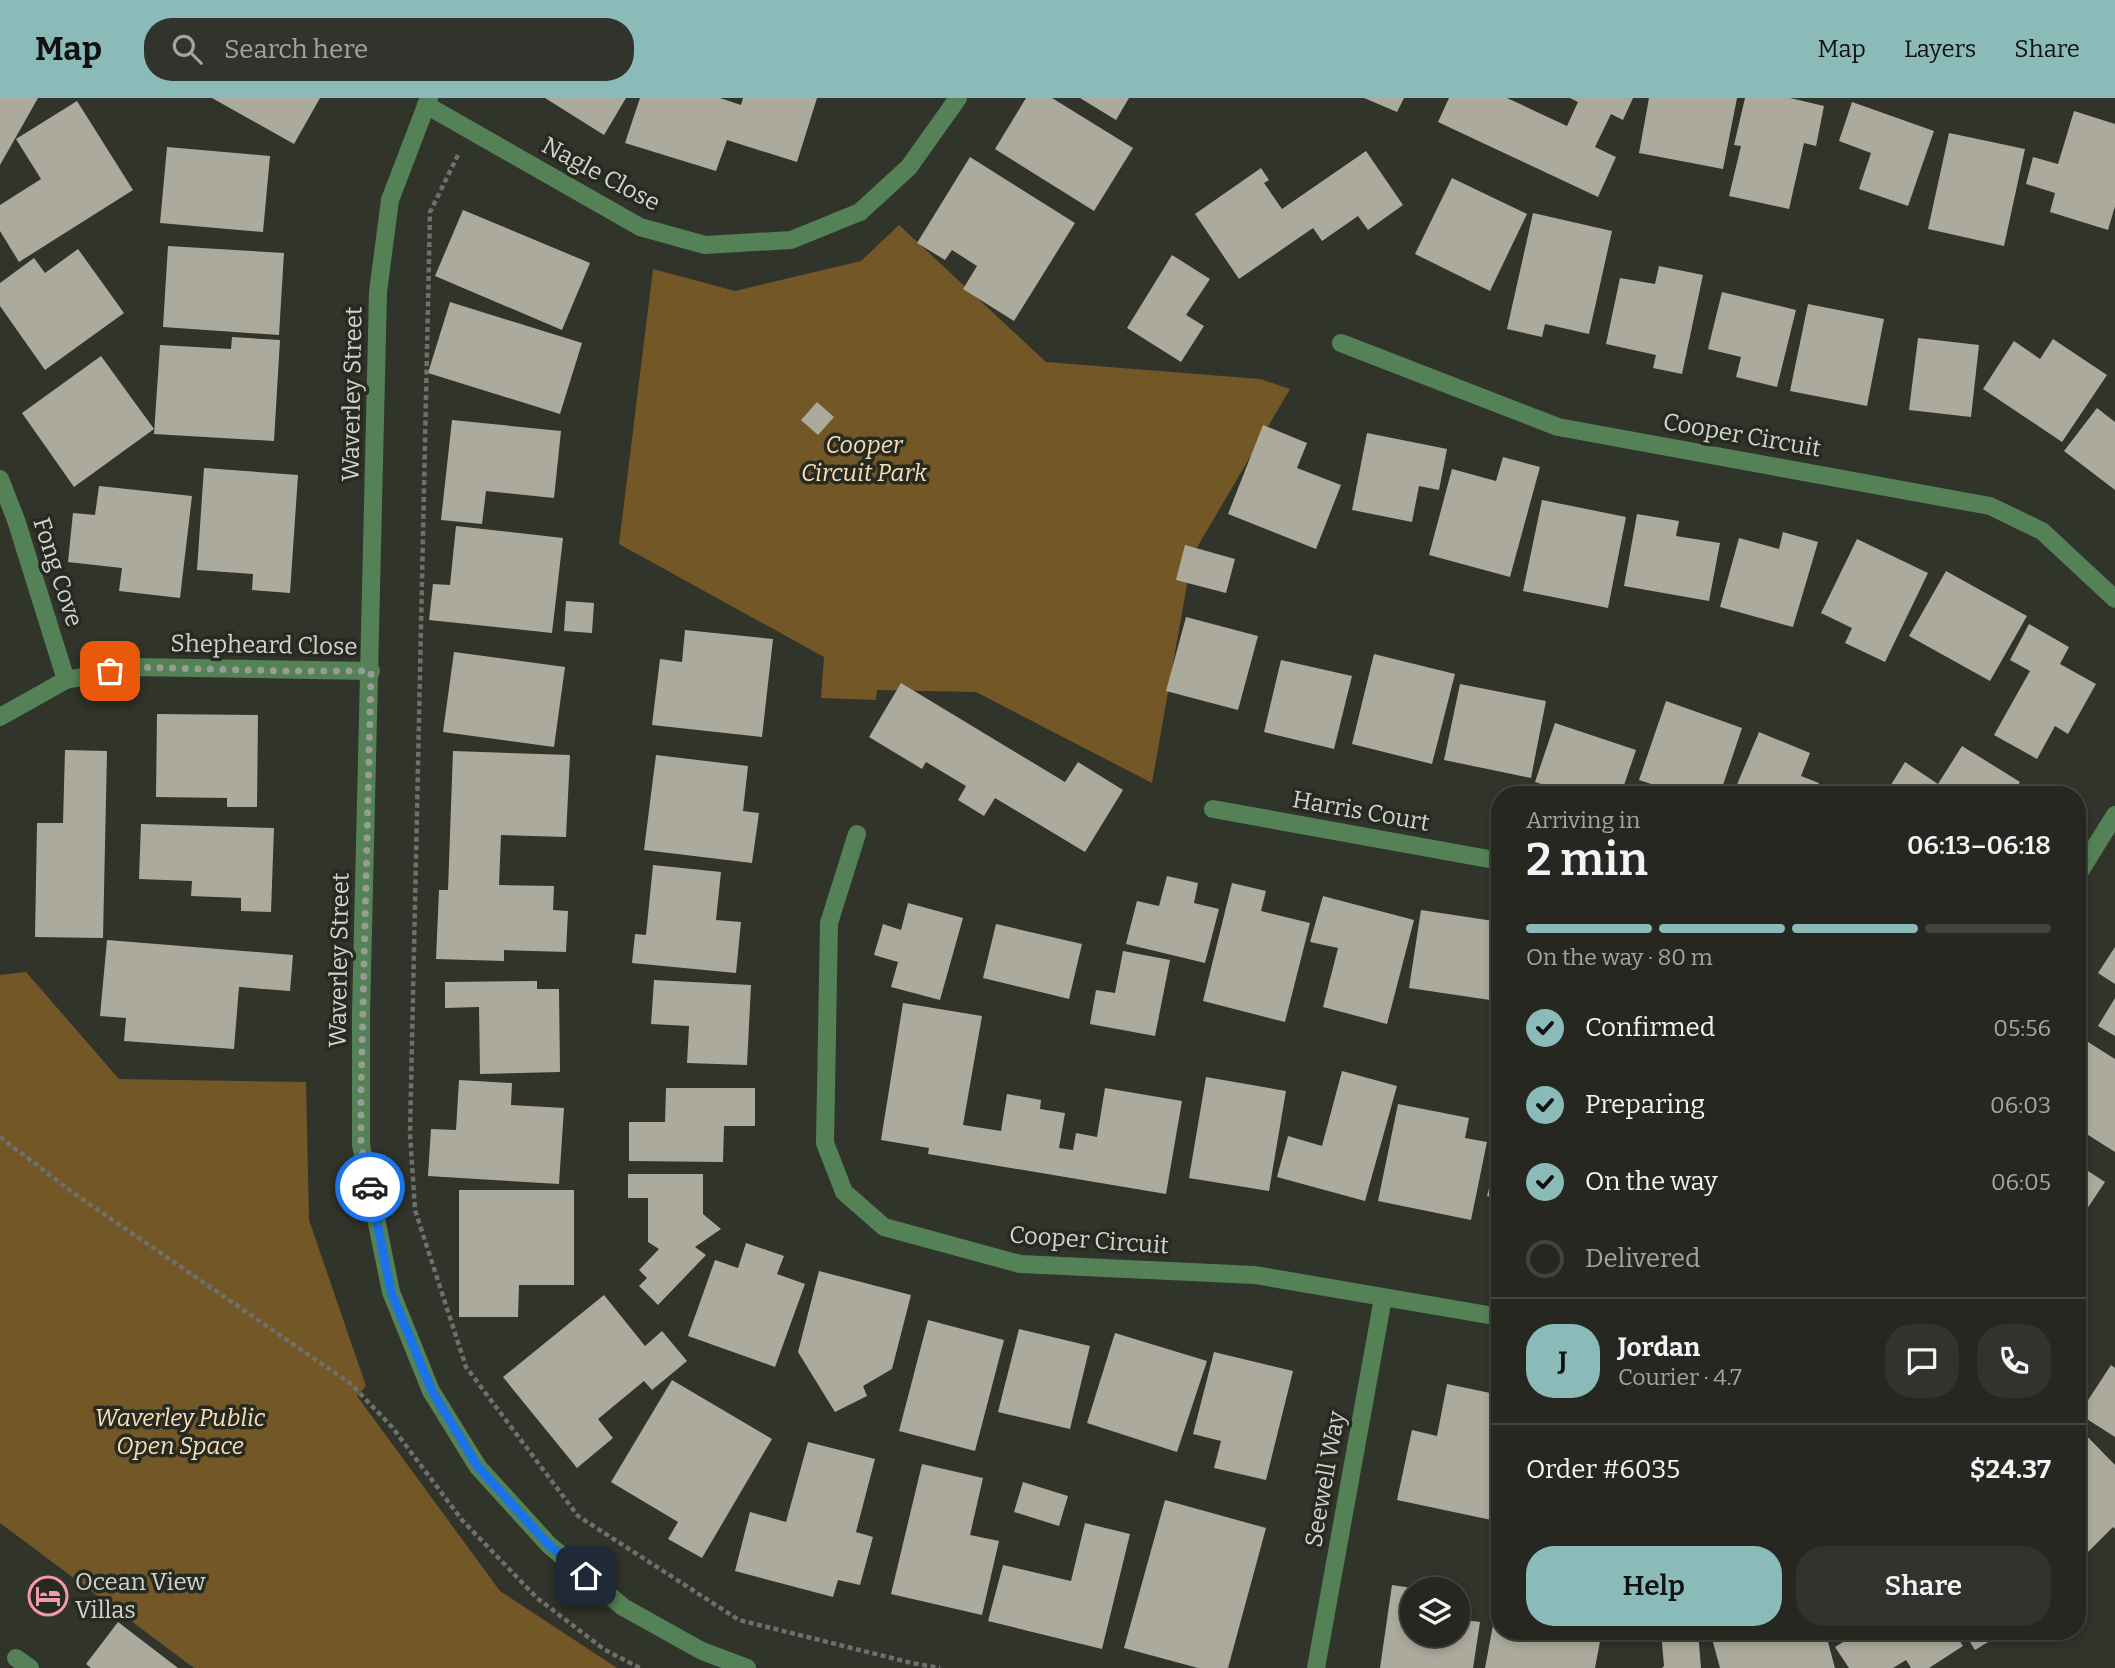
<!DOCTYPE html>
<meta charset="utf-8">
<style>
body{margin:0;font-family:Bitter,serif;background:#31332d;color:#f1f3f6;height:100vh;display:flex;flex-direction:column;font-size:26px;white-space:nowrap}
*{box-sizing:border-box;margin:0}
p{font-size:23px;color:#a3a5a5}
.icon{flex:none;width:38px;height:38px;fill:none;stroke:currentColor;stroke-width:2;stroke-linecap:round;stroke-linejoin:round}
.map{position:relative;flex:1;overflow:hidden}
.sheet{position:absolute;left:1491px;top:688px;width:595px;height:854px;display:flex;flex-direction:column;background:#252720;border-radius:28px;box-shadow:0 4px 10px #0003,0 0 0 2px #42443e}
.sheet>*{flex:none}
.controls{position:absolute;left:1400px;top:1479px;display:grid;gap:14px}
.controls a{display:grid;place-items:center;width:70px;height:70px;border-radius:50%;background:#252720;box-shadow:0 4px 10px #0003,0 0 0 2px #42443e;font-size:35px}
.pin{position:absolute;display:grid;place-items:center;width:60px;height:60px;color:#fff;margin:-30px;border-radius:14px;box-shadow:0 4px 10px #0006}
.courier{position:absolute;display:grid;place-items:center;width:70px;height:70px;margin:-35px;border:5px solid #1a73e8;border-radius:50%;background:#fff;color:#222;box-shadow:0 2px 9px #0007}
.head em{font-style:normal;font-weight:600}
.head div{display:flex;flex-direction:column-reverse}
.head{display:flex;align-items:center;justify-content:space-between;height:119px;padding:0 35px}
h1{font-size:46px;font-weight:600;line-height:52px}
.bar{display:grid;grid-template-columns:repeat(4,1fr);gap:10px 7px;align-content:center;height:84px;padding:0 35px}
.bar i{height:9px;border-radius:5px;background:#42443e}
.bar .active{background:#8bbbb9}
.bar p{grid-column:span 4}
.line{display:flex;align-items:center;gap:18px;padding:0 35px;border-top:2px solid #42443e}
.line div{flex:1}
.round{display:grid;place-items:center;flex:none;width:74px;height:74px;border-radius:28px;background:#31332d}
ol{padding:0 35px;list-style:none}
li{display:flex;align-items:center;gap:21px;height:77px}
li p{margin-inline-start:auto}
li .icon{padding:7px;border-radius:50%;background:#8bbbb9;color:#111;stroke-width:4}
li:last-child{color:#a3a5a5}
li i{width:38px;height:38px;border:4px solid #42443e;border-radius:50%}
.cta{display:flex;gap:14px;margin-top:auto;padding:14px 35px}
.cta a{flex:1;height:80px;border-radius:28px;background:#8bbbb9;color:#111;font-size:28px;font-weight:600;line-height:80px;text-align:center}
.cta a+a{background:#31332d;color:#f1f3f6}
header{display:flex;align-items:center;gap:42px;box-sizing:border-box;height:98px;padding:0 35px;background:#8bbbb9;color:#111}
header strong{font-size:33px}
nav{display:flex;gap:38px;margin-inline-start:auto;font-size:24px}
.search{width:490px;height:63px;background:#31332d;display:flex;align-items:center;gap:18px;box-sizing:border-box;padding:0 24px;border-radius:28px;color:#a3a5a5;font-size:26px}
.map>svg:first-child{display:block}
</style>
<header>
<strong>Map</strong>
<div class="search"><svg class="icon" aria-label="search" viewBox="0 0 24 24"><circle cx="10" cy="10" r="6"/><path d="M15 15l6 6"/></svg>Search here</div>
<nav><a>Map</a><a>Layers</a><a>Share</a></nav>
</header>
<div class="map">
<svg width="2115" height="1570" viewBox="0 0 2115 1570">
<rect width="100%" height="100%" fill="#31342a"/>
<g fill="#735727">
<path d="M899 127 1046 264 1260 281 1290 291 1192 458 1152 685 976 594 877 592 876 602 821 600 824 559 619 446 653 171 735 193 861 163Z"/>
<path d="M26 874 119 981 306 984 309 1122 366 1288 357 1298 500 1493 617 1570H194L0 1425V877Z"/>
</g>
<g fill="#acaa9d">
<path d="M0 0H38L0 67Z"/>
<path d="M212 0H320L294 46Z"/>
<path d="M545 0H626L604 37Z"/>
<path d="M640 0H720L741 7 743 0H817L797 64 727 42 716 73 625 45Z"/>
<path d="M1026 0H1052L1133 50 1094 113 995 51Z"/>
<path d="M1080 0H1129L1116 22Z"/>
<path d="M1364 0H1404L1397 14Z"/>
<path d="M1449 0H1507L1567 28 1578 4 1570 0H1633L1623 22 1611 16 1595 49 1616 59 1598 99 1438 24Z"/>
<path d="M1649 0H1737L1723 71 1639 55Z"/>
<path d="M1745 0H1790L1824 8 1816 48 1804 45 1789 111 1729 98 1741 48 1734 47Z"/>
<path d="M77 3 133 92 19 164 0 133V107L41 81 16 41Z"/>
<path d="M1852 4 1934 33 1908 108 1859 91 1871 55 1839 43Z"/>
<path d="M2074 13 2115 26V108L2108 132 2050 114 2055 95 2026 86 2033 59 2058 66Z"/>
<path d="M1949 35 2025 51 2004 148 1928 131Z"/>
<path d="M167 49 270 58 263 134 160 125Z"/>
<path d="M1366 53 1403 107 1368 132 1358 118 1322 143 1313 130 1239 181 1195 116 1261 70 1269 82 1264 85 1282 111Z"/>
<path d="M970 59 1075 125 1014 223 963 191 977 168 952 152 945 162 917 145Z"/>
<path d="M1452 80 1527 116 1490 193 1415 156Z"/>
<path d="M463 112 590 165 562 232 435 178Z"/>
<path d="M1533 115 1612 133 1589 236 1545 226 1542 239 1507 231Z"/>
<path d="M168 148 284 155 279 237 163 229Z"/>
<path d="M78 151 124 215 45 272 0 208V185L34 160 45 175Z"/>
<path d="M1172 157 1210 181 1186 217 1204 228 1181 264 1127 230Z"/>
<path d="M1659 168 1703 177 1682 276 1653 270 1656 257 1606 246 1620 180 1655 186Z"/>
<path d="M1722 194 1796 212 1777 289 1736 279 1741 259 1708 251Z"/>
<path d="M450 204 582 245 560 316 428 275Z"/>
<path d="M1808 206 1884 221 1867 308 1790 293Z"/>
<path d="M232 239 280 242 274 343 154 336 160 247 231 251Z"/>
<path d="M1918 240 1979 247 1971 319 1909 312Z"/>
<path d="M2053 241 2107 277 2062 344 1983 291 2014 243 2040 261Z"/>
<path d="M101 258 154 331 74 389 22 315Z"/>
<path d="M817 304 834 319 818 337 801 322Z"/>
<path d="M2097 310 2115 324V392L2064 353Z"/>
<path d="M452 322 561 333 554 400 486 393 482 426 441 422Z"/>
<path d="M1263 327 1307 345 1297 370 1341 387 1316 451 1228 416Z"/>
<path d="M1367 335 1447 351 1439 392 1419 388 1412 424 1352 412Z"/>
<path d="M1503 359 1540 369 1510 479 1429 457 1452 371 1496 383Z"/>
<path d="M204 370 298 377 290 495 252 492 253 476 197 472Z"/>
<path d="M99 388 192 398 180 500 119 493 122 470 68 464 73 415 95 417Z"/>
<path d="M1542 402 1626 419 1608 510 1523 493Z"/>
<path d="M1637 416 1679 423 1676 438 1720 445 1709 503 1624 488Z"/>
<path d="M456 428 563 440 552 535 429 522 433 486 450 487Z"/>
<path d="M1783 434 1818 444 1793 529 1720 509 1739 440 1779 451Z"/>
<path d="M1857 441 1928 475 1885 564 1845 545 1852 530 1821 515Z"/>
<path d="M1185 447 1235 461 1226 495 1176 482Z"/>
<path d="M1946 473 2027 518 1990 583 1909 538Z"/>
<path d="M566 503 594 505 592 535 564 533Z"/>
<path d="M1186 519 1258 538 1238 612 1166 593Z"/>
<path d="M2029 526 2069 549 2060 566 2096 586 2068 636 2055 628 2037 661 1994 637 2030 573 2010 562Z"/>
<path d="M685 532 773 541 762 639 652 627 660 561 682 564Z"/>
<path d="M454 554 565 569 554 649 443 634Z"/>
<path d="M1374 556 1455 576 1432 666 1352 646Z"/>
<path d="M1281 562 1352 578 1334 651 1264 634Z"/>
<path d="M901 585 1065 684 1078 664 1123 692 1085 754 995 700 984 718 958 702 966 688 926 664 922 671 869 639Z"/>
<path d="M1460 586 1546 603 1531 680 1444 662Z"/>
<path d="M1666 603 1742 630 1720 696H1681L1639 682Z"/>
<path d="M157 616 258 617 257 709H227V700L156 699Z"/>
<path d="M1555 625 1636 652 1621 696H1573L1535 684Z"/>
<path d="M1759 634 1810 655 1801 678 1819 685 1814 696H1733Z"/>
<path d="M1962 648 2020 684 2012 696H1900L1889 690 1905 664 1938 686Z"/>
<path d="M65 652 107 653 103 840 35 839 37 725H63Z"/>
<path d="M453 653 570 657 566 739 501 737 499 787 554 788 553 812 568 813 566 854 504 852V863L436 861 439 792H448Z"/>
<path d="M656 657 748 668 743 713 759 715 752 765 644 752Z"/>
<path d="M141 726 274 730 271 814 241 813V800L191 798 192 783 139 781Z"/>
<path d="M653 767 721 774 716 822 741 824 736 875 632 865 635 836 646 837Z"/>
<path d="M1167 778 1198 785 1194 805 1219 811 1205 865 1126 846 1137 803 1159 808Z"/>
<path d="M1232 785 1266 793 1261 813 1310 825 1285 924 1203 903Z"/>
<path d="M1323 798 1414 822 1387 926 1323 909 1338 850 1310 844Z"/>
<path d="M908 805 963 820 940 902 891 889 898 864 874 857 883 826 901 832Z"/>
<path d="M1421 812 1500 824V836L1490 902 1409 890Z"/>
<path d="M996 826 1082 846 1069 901 983 880Z"/>
<path d="M107 842 293 857 290 893 239 889 234 951 124 943 126 920 100 918Z"/>
<path d="M2115 849V886L2098 875Z"/>
<path d="M1123 853 1170 862 1155 938 1090 926 1096 892 1115 895Z"/>
<path d="M654 882 751 887 747 967 687 965 689 928 651 926Z"/>
<path d="M537 883V891H559L560 974 480 976 479 909 445 910V884Z"/>
<path d="M2115 900V938L2098 928Z"/>
<path d="M903 905 982 918 963 1027 1001 1033 1007 996 1041 1002 1040 1011 1065 1015 1059 1050 1073 1052 1076 1035 1097 1039 1105 990 1182 1003 1166 1096 928 1056 929 1050 881 1042Z"/>
<path d="M2077 937 2115 961V1054L2077 1030V1008L2085 996 2077 991Z"/>
<path d="M1342 973 1397 988 1365 1103 1277 1079 1288 1038 1322 1048Z"/>
<path d="M1206 979 1286 993 1269 1093 1189 1080Z"/>
<path d="M459 982 512 985 511 1007 564 1010 559 1086 428 1078 431 1031 456 1032Z"/>
<path d="M666 990H755V1028H724L723 1064 629 1063V1024H665Z"/>
<path d="M1398 1006 1469 1020 1465 1040 1487 1044 1471 1122 1378 1103Z"/>
<path d="M1499 1052H1500V1102L1487 1098Z"/>
<path d="M2077 1066 2105 1084 2077 1126Z"/>
<path d="M628 1076H703V1116L721 1131 695 1149 706 1157 658 1207 639 1188 647 1180 639 1172 659 1151 648 1144V1100H628Z"/>
<path d="M459 1092H574V1187H519L518 1219H459Z"/>
<path d="M746 1145 784 1158 777 1176 805 1186 775 1269 688 1238 715 1162 738 1170Z"/>
<path d="M819 1173 911 1197 892 1271 863 1288 867 1298 835 1314 798 1254Z"/>
<path d="M604 1197 645 1248 662 1233 687 1263 652 1292 644 1283 598 1321 613 1340 577 1370 503 1279Z"/>
<path d="M928 1222 1004 1242 975 1353 899 1333Z"/>
<path d="M1019 1231 1090 1248 1070 1331 998 1314Z"/>
<path d="M1115 1235 1207 1263 1177 1354 1087 1325Z"/>
<path d="M1214 1254 1293 1273 1266 1382 1214 1370 1221 1343 1193 1336Z"/>
<path d="M2111 1267 2115 1270V1339L2079 1316Z"/>
<path d="M672 1282 772 1341 702 1460 668 1441 678 1424 611 1384Z"/>
<path d="M1447 1286 1500 1297V1403L1496 1423 1397 1402 1412 1332 1437 1338Z"/>
<path d="M2080 1331 2115 1367V1431L2113 1429 2077 1465V1334Z"/>
<path d="M808 1344 875 1361 856 1434 873 1439 860 1487 838 1482 833 1499 735 1473 750 1414 786 1424Z"/>
<path d="M922 1366 983 1380 970 1437 999 1443 982 1517 891 1496Z"/>
<path d="M1023 1384 1068 1398 1059 1428 1014 1414Z"/>
<path d="M1165 1402 1266 1430 1228 1570H1198L1124 1550Z"/>
<path d="M1085 1425 1130 1436 1102 1551 988 1523 1003 1467 1071 1483Z"/>
<path d="M1392 1487 1412 1490V1536H1458V1521L1480 1524 1473 1570H1380Z"/>
<path d="M1498 1500 1500 1533H1602L1595 1570H1485Z"/>
<path d="M118 1524 178 1570H91L86 1566Z"/>
<path d="M1661 1533H1698L1701 1570H1662L1664 1568Z"/>
<path d="M1710 1533H1825L1835 1570H1720Z"/>
<path d="M1861 1533H1953L1963 1548 1929 1570H1911L1906 1562 1893 1570H1849L1835 1549Z"/>
<path d="M1963 1533H2006L1975 1552Z"/>
</g>
<g fill="none" stroke-linecap="round" stroke-linejoin="round">
<g stroke="#6e7169" stroke-width="4.5" stroke-dasharray="5 3.5" stroke-linecap="butt">
<path d="M458 57 430 114 410 1036 415 1112 466 1269 578 1418 739 1522 912 1565 940 1570"/>
<path d="M0 1039 72 1094 351 1286 392 1329 462 1422 537 1500 605 1552 640 1570"/>
</g>
<g stroke="#548256" stroke-width="18">
<path d="M429 0 390 102 378 194 361 916V1047L391 1194 431 1293 478 1369 549 1447 623 1509 702 1553 747 1570"/>
<path d="M426 7 640 129 705 147 791 142 860 114 909 69 958 0"/>
<path d="M1341 245 1558 329 1990 408 2042 433 2115 501"/>
<path d="M0 381 16 422 66 582"/>
<path d="M0 619 66 582 132 569 371 573"/>
<path d="M1213 711 1500 763"/>
<path d="M857 736 829 825 825 1045 844 1094 884 1129 1020 1166 1255 1177 1500 1219"/>
<path d="M2077 778 2115 717"/>
<path d="M16 1560 30 1570"/>
<path d="M1316 1570 1383 1200"/>
</g>
</g>
<g fill="none" stroke-linecap="round" stroke-linejoin="round">
<path stroke="#999c94" stroke-width="7" stroke-dasharray="0 12.6" d="M110 573 132 569 285 573H371L361 994V1046L370 1089"/>
<path stroke="#1a73e8" stroke-width="9" d="M370 1089 391 1194 432 1293 478 1369 549 1447 586 1478"/>
</g>
<defs>
<symbol id="hotel-ring" viewBox="-11 -11 22 22"><circle r="9.5" fill="#272a20" stroke="#f49aa5" stroke-width="1.5"/><path d="M-6-4.5h1.5V1H6V5H4.5V3h-9V5H-6ZM-4 0a1.8 1.8 0 1 1 3.6 0ZM.5 0V-2.5h3Q6-2.5 6 0Z" fill="#f49aa5"/></symbol>
</defs>
<g fill-rule="evenodd">
<use href="#hotel-ring" x="26" y="1476" width="44" height="44"/>
</g>
<g text-anchor="middle" dominant-baseline="central" stroke-width="7" stroke-linejoin="round" paint-order="stroke">
<g font-size="24" fill="#d1d4cd" stroke="#272a20">
<text transform="translate(601 76) rotate(28)">Nagle Close</text>
<text transform="translate(352 296) rotate(-89)">Waverley Street</text>
<text transform="translate(1742 337) rotate(10)">Cooper Circuit</text>
<text transform="translate(58 474) rotate(72)">Fong Cove</text>
<text transform="translate(264 547) rotate(1)">Shepheard Close</text>
<text transform="translate(1361 713) rotate(10)">Harris Court</text>
<text transform="translate(339 862) rotate(-89)">Waverley Street</text>
<text transform="translate(1089 1142) rotate(4)">Cooper Circuit</text>
<text transform="translate(1325 1381) rotate(-80)">Seewell Way</text>
</g>
<g font-size="24" font-style="italic" fill="#fadfb6" stroke="#272a20">
<text x="864" y="347">Cooper<tspan x="864" dy="28">Circuit Park</tspan></text>
<text x="180" y="1320">Waverley Public<tspan x="180" dy="28">Open Space</tspan></text>
</g>
<g font-size="24" fill="#d1d4cd" stroke="#272a20" text-anchor="start">
<text x="75" y="1484">Ocean View<tspan x="75" dy="28">Villas</tspan></text>
</g>
</g>
</svg>
<div class="controls">
<a><svg class="icon" aria-label="layers" viewBox="0 0 24 24"><path d="M12 4l9 5-9 5-9-5zM3 14l9 5 9-5"/></svg></a>
</div>
<div class="pin" style="left:110px;top:573px;background:#ea580c"><svg class="icon" aria-label="bag" viewBox="0 0 24 24"><path d="M5 8h14l-1 12H6zM9 8a3 3 0 0 1 6 0"/></svg></div>
<div class="pin" style="left:586px;top:1478px;background:#1f2937"><svg class="icon" aria-label="home" viewBox="0 0 24 24"><path d="M3 11l9-7 9 7M6 9v11h12V9"/></svg></div>
<div class="courier" style="left:370px;top:1089px"><svg class="icon" aria-label="car" viewBox="0 0 24 24"><path d="M5 17H2v-5l4-1 3-4h7l3 4 3 1v5h-3M9 17h6M6 11h13"/><circle cx="7" cy="17" r="2"/><circle cx="17" cy="17" r="2"/></svg></div>
<section class="sheet">
<div class="head"><div><h1>2 min</h1><p>Arriving in</p></div><em>06:13–06:18</em></div>
<div class="bar"><i class="active"></i><i class="active"></i><i class="active"></i><i></i><p>On the way · 80 m</p></div>
<ol>
<li><svg class="icon" aria-label="check" viewBox="0 0 24 24"><path d="M5 12l5 5 9-10"/></svg>Confirmed<p>05:56</p></li>
<li><svg class="icon" aria-label="check" viewBox="0 0 24 24"><path d="M5 12l5 5 9-10"/></svg>Preparing<p>06:03</p></li>
<li><svg class="icon" aria-label="check" viewBox="0 0 24 24"><path d="M5 12l5 5 9-10"/></svg>On the way<p>06:05</p></li>
<li><i></i>Delivered</li>
</ol>
<div class="line" style="height:126px"><b class="round" style="background:#8bbbb9;color:#111">J</b><div><b>Jordan</b><p>Courier · 4.7</p></div><a class="round"><svg class="icon" aria-label="chat" viewBox="0 0 24 24"><path d="M4 5h16v11H9l-5 4z"/></svg></a><a class="round"><svg class="icon" aria-label="phone" viewBox="0 0 24 24"><path d="M5 4h4l2 5-3 2q2 4 5 5l2-3 5 2v4C11 20 4 13 5 4z"/></svg></a></div>
<div class="line" style="height:91px"><div>Order #6035</div><b>$24.37</b></div>
<div class="cta"><a>Help</a><a>Share</a></div>
</section>
</div>
